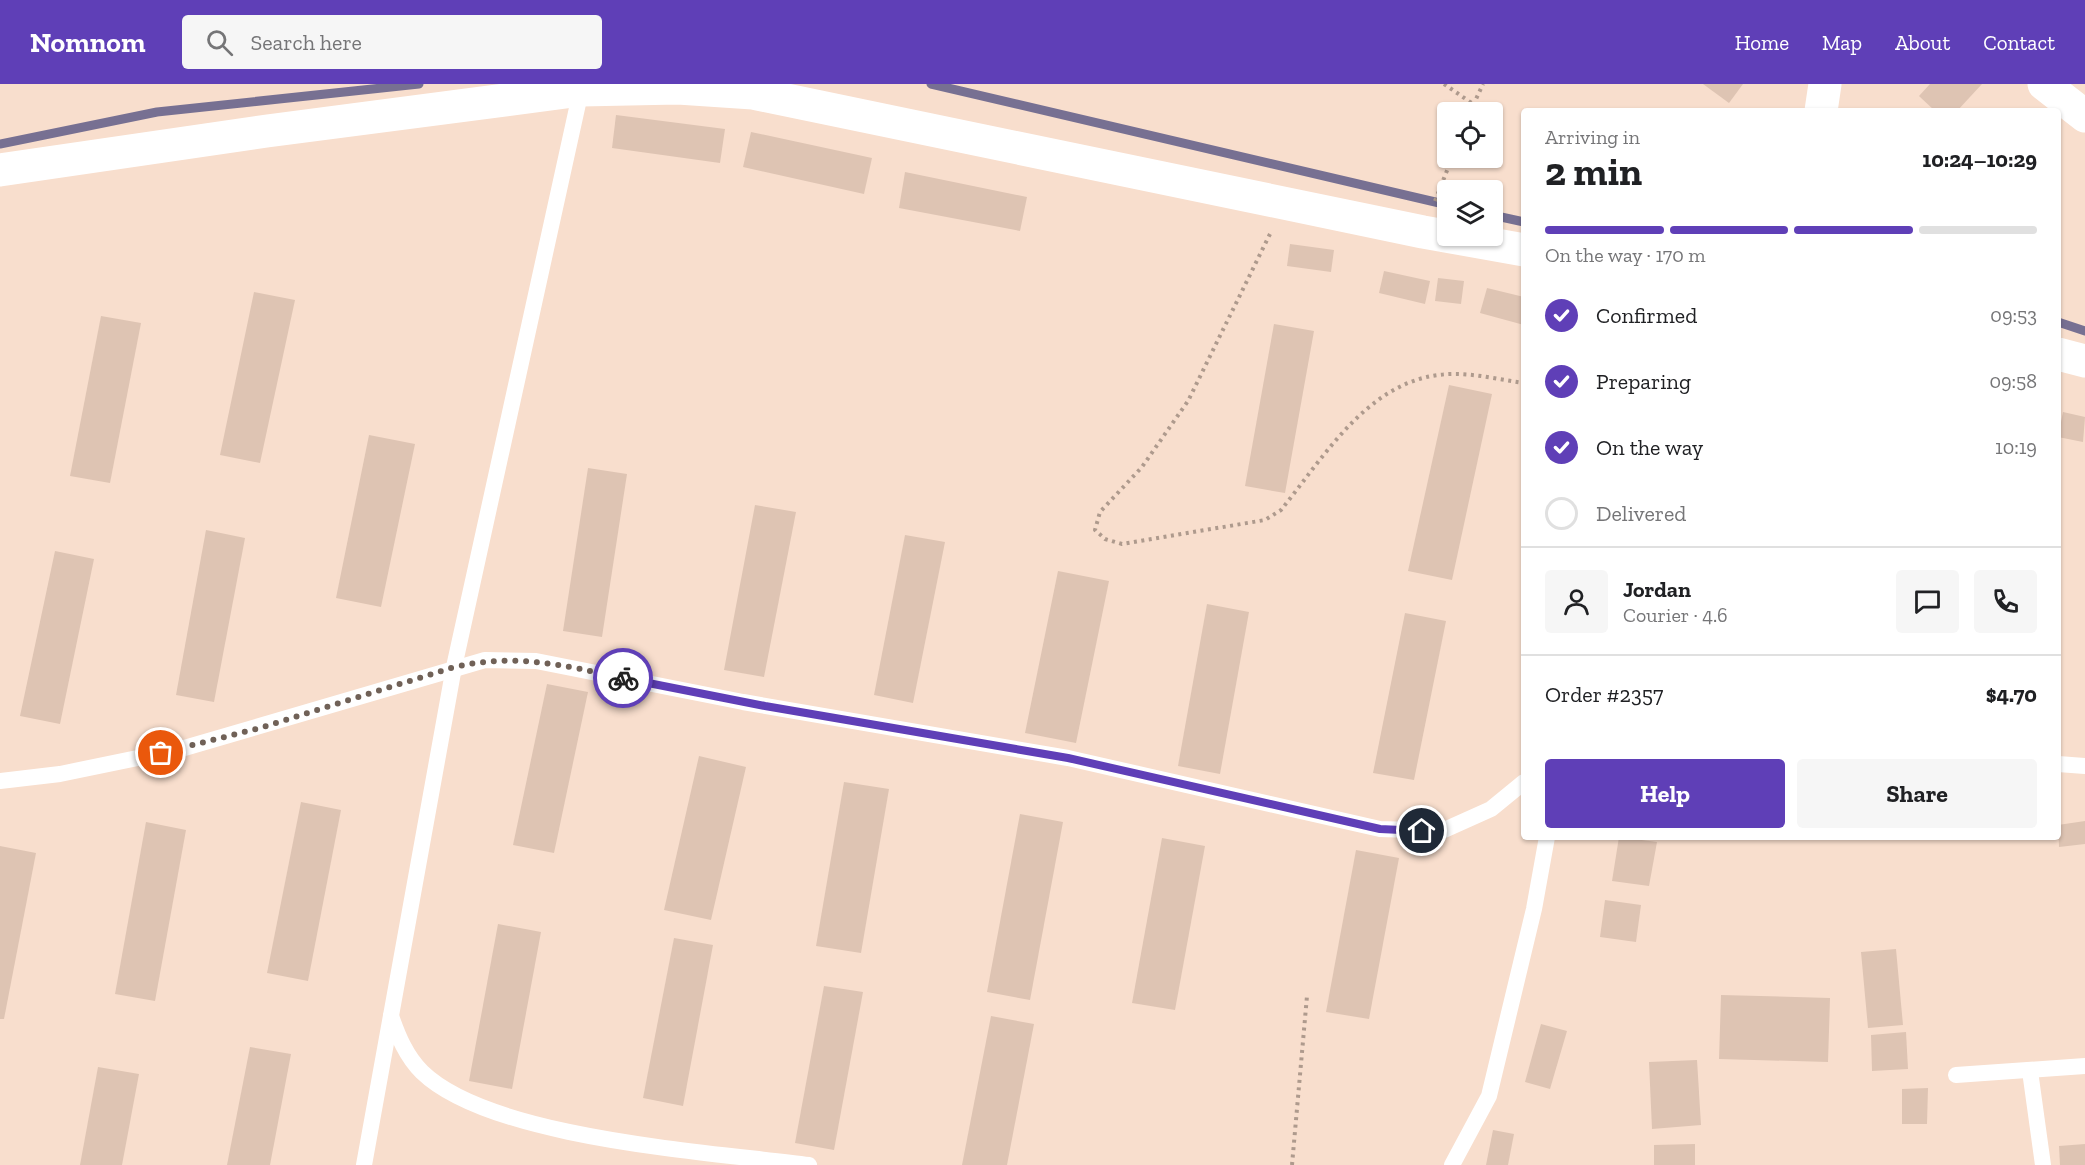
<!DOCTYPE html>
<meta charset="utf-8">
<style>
body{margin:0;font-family:"Zilla Slab",serif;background:#f6f6f6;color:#202124;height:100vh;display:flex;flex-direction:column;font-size:22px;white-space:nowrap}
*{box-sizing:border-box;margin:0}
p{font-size:20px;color:#757577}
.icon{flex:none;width:33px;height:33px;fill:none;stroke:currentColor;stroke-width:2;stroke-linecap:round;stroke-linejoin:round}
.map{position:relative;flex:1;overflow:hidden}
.sheet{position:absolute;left:1521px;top:24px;width:540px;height:732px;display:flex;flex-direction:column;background:#fff;border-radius:6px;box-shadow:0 2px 4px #0004}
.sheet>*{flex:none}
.buttons{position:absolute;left:1437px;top:18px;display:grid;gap:12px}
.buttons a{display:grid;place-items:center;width:66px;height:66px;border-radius:6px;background:#fff;box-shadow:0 2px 4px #0004;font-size:30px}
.pin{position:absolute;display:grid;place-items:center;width:51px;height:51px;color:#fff;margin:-26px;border:3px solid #fff;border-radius:50%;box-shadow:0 2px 6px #0007}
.courier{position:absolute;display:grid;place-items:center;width:60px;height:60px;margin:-30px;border:4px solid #5f3fb7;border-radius:50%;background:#fff;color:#222;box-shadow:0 2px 8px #0007}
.head em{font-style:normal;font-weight:800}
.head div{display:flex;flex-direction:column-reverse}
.head{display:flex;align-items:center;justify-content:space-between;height:102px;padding:0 24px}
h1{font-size:39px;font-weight:800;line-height:45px}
.bar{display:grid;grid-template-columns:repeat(4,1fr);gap:9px 6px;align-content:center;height:72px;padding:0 24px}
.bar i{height:8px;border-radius:4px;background:#e0e0e0}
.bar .on{background:#5f3fb7}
.bar p{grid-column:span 4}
.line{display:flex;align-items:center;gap:15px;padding:0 24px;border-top:2px solid #e0e0e0}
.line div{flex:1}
.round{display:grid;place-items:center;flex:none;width:63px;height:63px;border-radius:6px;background:#f6f6f6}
ol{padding:0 24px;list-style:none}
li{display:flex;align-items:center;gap:18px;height:66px}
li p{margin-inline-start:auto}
li .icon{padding:6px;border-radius:50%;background:#5f3fb7;color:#fff;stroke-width:4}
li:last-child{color:#757577}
li i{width:33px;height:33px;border:3px solid #e0e0e0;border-radius:50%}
.action{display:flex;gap:12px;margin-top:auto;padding:12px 24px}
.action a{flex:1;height:69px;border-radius:6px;background:#5f3fb7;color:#fff;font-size:24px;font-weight:800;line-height:69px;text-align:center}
.action a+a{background:#f6f6f6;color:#202124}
header{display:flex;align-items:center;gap:36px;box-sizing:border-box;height:84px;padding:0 30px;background:#5f3fb7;color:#fff}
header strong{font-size:28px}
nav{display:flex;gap:33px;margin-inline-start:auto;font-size:21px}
.search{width:420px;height:54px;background:#f6f6f6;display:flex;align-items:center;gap:15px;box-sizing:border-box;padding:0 21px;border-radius:6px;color:#757577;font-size:22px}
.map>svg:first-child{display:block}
</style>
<header>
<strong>Nomnom</strong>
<div class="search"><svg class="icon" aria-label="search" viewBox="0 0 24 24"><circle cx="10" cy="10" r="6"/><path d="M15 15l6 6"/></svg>Search here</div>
<nav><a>Home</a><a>Map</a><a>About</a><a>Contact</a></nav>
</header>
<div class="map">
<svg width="2085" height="1081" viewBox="0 0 2085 1081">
<rect width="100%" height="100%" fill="#f8decd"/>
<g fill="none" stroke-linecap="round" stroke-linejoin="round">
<g stroke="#777092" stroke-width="9">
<path d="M931 0 1448 121"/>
<path d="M0 60 157 28 419 0"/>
<path d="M1492 131 1524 138"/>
<path d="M2058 238 2085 247"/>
</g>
</g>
<g fill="#dec4b3">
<path d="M1703 0H1743L1729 19Z"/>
<path d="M1930 0H1982L1957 27H1935L1919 12Z"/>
<path d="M616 31 725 45 720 79 612 64Z"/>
<path d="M751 48 872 74 864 110 743 83Z"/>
<path d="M905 88 1027 113 1020 147 899 124Z"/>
<path d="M1290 160 1334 166 1331 188 1287 182Z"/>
<path d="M1384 187 1430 197 1425 220 1379 209Z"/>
<path d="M1438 194 1464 197 1461 220 1435 217Z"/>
<path d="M1487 204 1524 213V241L1480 229Z"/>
<path d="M254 208 295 216 260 379 220 371Z"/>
<path d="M101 232 141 239 110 399 70 392Z"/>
<path d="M1274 240 1314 247 1285 409 1245 402Z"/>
<path d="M1449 301 1492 310 1452 496 1408 487Z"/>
<path d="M2063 328 2085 333 2083 358 2058 353Z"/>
<path d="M369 351 415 360 381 523 336 514Z"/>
<path d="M588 384 627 390 602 553 563 547Z"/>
<path d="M755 421 796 428 764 593 724 586Z"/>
<path d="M206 446 245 454 214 618 176 611Z"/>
<path d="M905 451 945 458 913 619 874 611Z"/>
<path d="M55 467 94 475 60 640 20 632Z"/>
<path d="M1058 487 1109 497 1076 659 1025 649Z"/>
<path d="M1207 520 1249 528 1220 690 1178 682Z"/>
<path d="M1405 529 1446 537 1414 696 1373 689Z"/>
<path d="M547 600 588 608 554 769 513 761Z"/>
<path d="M699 672 746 683 711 836 664 826Z"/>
<path d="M844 698 889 705 861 869 816 862Z"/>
<path d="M301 718 341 726 308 897 267 889Z"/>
<path d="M1020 730 1063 738 1030 916 987 908Z"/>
<path d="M2085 737V760L2059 763 2058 741Z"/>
<path d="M146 738 186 746 155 917 115 910Z"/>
<path d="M1619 753 1657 758 1649 802 1612 797Z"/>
<path d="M1162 754 1205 762 1175 926 1132 919Z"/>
<path d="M0 762 36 769 4 935H0Z"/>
<path d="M1356 766 1399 774 1369 935 1326 928Z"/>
<path d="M1605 816 1641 821 1636 858 1600 853Z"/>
<path d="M498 840 541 848 512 1005 469 997Z"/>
<path d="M674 854 713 861 683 1022 643 1014Z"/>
<path d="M1896 865 1903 941 1868 944 1861 868Z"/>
<path d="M824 902 863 908 834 1066 795 1059Z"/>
<path d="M1721 911 1830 914 1828 978 1719 975Z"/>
<path d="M991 932 1034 940 1007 1081H962Z"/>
<path d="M1541 940 1567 947 1550 1005 1525 998Z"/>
<path d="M1906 948 1908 985 1872 987 1871 951Z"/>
<path d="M250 963 291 970 270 1081H227Z"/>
<path d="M1697 976 1701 1041 1652 1045 1649 978Z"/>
<path d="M98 983 139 990 122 1081H80Z"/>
<path d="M1928 1004 1927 1040H1902V1005Z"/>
<path d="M1493 1046 1514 1050 1508 1081H1486Z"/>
<path d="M1695 1060V1081H1654V1061Z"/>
<path d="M2085 1060V1081H2060L2059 1062Z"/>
</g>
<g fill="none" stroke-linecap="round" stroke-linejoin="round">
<g stroke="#ae9a8d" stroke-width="4" stroke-dasharray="3 4.5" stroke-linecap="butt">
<path d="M1444 0 1473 20"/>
<path d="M1470 28 1483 0"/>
<path d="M1435 117 1452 74"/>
<path d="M1270 150 1188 317 1142 383 1100 428 1095 446 1105 455 1122 460 1265 436 1281 426C1327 369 1373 289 1455 290 1478 290 1502 296 1524 299"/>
<path d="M1292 1081 1307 912"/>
</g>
<g stroke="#fff" stroke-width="16">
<path d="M2058 680 2085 682"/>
<path d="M0 697 60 690 181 665 485 576 536 577 743 618 1068 674 1380 745 1442 747 1491 725 1524 698"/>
<path d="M391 932C398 952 406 972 422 988 491 1055 711 1068 809 1081"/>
<path d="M2030 987 2043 1081"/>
<path d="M1956 991 2085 982"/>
<path d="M364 1081 454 583 581 6"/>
<path d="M1452 1081 1489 1012 1534 825 1547 753"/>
</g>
<g stroke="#fff" stroke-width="33">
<path d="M2044 0 2085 32"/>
<path d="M1821 27 1825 0"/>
<path d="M0 86 267 47 581 6 678 4 753 9 1423 148 1524 166"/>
<path d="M2058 270 2085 277"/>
</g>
</g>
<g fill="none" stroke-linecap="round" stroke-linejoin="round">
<path stroke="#706157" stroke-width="6" stroke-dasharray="0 10.8" d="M161 669 260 644 454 583C517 569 561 581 623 594"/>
<path stroke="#5f3fb7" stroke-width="8" d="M623 594 765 622 1068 674 1380 745 1422 747"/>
</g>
</svg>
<div class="buttons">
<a><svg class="icon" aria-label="locate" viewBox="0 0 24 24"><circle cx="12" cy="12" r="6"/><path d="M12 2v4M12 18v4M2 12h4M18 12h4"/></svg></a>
<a><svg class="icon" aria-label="layers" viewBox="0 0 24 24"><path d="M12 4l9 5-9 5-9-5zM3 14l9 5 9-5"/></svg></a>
</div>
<div class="pin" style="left:161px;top:669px;background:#ea580c"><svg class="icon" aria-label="bag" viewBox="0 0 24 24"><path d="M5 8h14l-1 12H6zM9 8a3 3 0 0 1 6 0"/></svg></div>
<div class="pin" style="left:1422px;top:747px;background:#1f2937"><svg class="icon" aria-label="home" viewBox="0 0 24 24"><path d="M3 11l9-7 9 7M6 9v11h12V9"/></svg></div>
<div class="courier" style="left:623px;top:594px"><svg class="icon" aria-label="bike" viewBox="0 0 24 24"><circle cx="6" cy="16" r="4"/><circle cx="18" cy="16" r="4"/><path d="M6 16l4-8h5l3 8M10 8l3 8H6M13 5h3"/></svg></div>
<section class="sheet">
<div class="head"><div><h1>2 min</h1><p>Arriving in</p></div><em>10:24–10:29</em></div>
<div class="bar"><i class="on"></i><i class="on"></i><i class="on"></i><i></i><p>On the way · 170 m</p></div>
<ol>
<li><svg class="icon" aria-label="check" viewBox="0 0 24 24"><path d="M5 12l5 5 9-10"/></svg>Confirmed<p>09:53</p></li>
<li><svg class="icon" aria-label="check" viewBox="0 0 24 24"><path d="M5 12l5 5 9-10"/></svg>Preparing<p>09:58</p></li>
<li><svg class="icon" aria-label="check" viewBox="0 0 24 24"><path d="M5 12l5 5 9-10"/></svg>On the way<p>10:19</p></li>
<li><i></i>Delivered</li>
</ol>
<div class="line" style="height:108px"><a class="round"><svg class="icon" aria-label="person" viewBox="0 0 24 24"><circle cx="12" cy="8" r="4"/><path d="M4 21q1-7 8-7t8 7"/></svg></a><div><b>Jordan</b><p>Courier · 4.6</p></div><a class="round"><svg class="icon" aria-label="chat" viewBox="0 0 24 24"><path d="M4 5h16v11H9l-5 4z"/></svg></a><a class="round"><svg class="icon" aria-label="phone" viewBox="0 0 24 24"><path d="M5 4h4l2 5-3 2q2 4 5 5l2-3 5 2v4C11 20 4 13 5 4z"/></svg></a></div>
<div class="line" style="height:78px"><div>Order #2357</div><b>$4.70</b></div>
<div class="action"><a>Help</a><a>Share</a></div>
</section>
</div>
